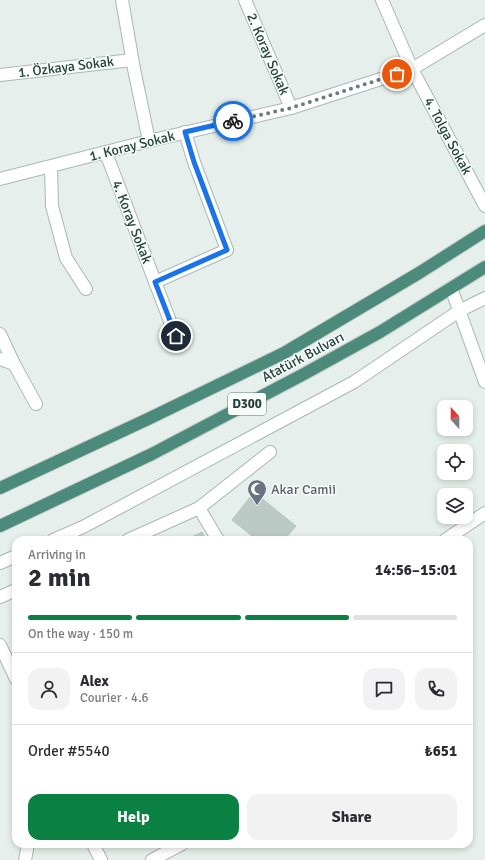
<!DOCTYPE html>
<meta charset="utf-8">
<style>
body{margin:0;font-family:Signika,sans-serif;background:#f2f2f3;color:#2b2b33;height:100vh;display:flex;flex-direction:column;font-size:15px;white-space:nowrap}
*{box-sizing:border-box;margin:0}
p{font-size:13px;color:#7c7c81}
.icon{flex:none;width:22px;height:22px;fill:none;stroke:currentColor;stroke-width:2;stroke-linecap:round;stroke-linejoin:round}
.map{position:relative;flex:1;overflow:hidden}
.panel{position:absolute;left:12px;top:536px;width:461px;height:312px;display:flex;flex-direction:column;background:#fff;border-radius:12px;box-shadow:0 2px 6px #0003}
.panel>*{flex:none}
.needle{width:26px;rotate:339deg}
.controls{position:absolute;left:437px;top:400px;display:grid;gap:8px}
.controls a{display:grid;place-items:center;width:36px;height:36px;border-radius:8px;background:#fff;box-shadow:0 2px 6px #0003;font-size:20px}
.pin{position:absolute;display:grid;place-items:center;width:34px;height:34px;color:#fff;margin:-17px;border:2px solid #fff;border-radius:50%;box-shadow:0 1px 4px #0007}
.courier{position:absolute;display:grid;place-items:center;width:40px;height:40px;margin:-20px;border:3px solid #1a73e8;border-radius:50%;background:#fff;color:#222;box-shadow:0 1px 5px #0007}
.headline em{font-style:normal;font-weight:700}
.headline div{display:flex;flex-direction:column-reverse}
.headline{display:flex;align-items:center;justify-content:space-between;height:68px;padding:0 16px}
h1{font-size:26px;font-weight:700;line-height:30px}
.bar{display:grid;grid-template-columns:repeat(4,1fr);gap:6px 4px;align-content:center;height:48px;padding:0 16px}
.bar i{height:5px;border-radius:3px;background:#e1e1e2}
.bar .selected{background:#0b8043}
.bar p{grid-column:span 4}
.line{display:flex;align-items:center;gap:10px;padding:0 16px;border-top:1px solid #e1e1e2}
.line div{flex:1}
.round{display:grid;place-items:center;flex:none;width:42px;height:42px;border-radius:12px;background:#f2f2f3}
.cta{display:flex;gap:8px;margin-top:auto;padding:8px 16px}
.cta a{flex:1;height:46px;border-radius:12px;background:#0b8043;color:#fff;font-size:16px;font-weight:700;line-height:46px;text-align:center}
.cta a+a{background:#f2f2f3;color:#2b2b33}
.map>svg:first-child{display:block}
</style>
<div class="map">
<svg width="485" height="860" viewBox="0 0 485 860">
<rect width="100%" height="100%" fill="#e6efeb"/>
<g fill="#bbcac4" stroke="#b8c9c2">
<path d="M254 492 296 526 284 540H257L232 520Z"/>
<path d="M202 532 206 540H185Z"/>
</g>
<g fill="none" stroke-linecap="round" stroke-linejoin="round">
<defs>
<g id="minor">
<path d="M122 0 134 69 149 141"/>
<path d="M245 0 291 108"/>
<path d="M382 0 412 69 485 206"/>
<path d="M0 75 132 60"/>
<path d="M106 153 176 337"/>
<path d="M51 167 52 206 66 258 86 289"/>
<path d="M0 179 149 141 291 108 412 69 485 25"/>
<path d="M155 282 227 250 194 162 185 132"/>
<path d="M451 288 485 382"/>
<path d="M0 334 14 364"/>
<path d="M0 359 14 364 36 404"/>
<path d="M199 508 218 540"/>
<path d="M53 540 83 527 354 382 459 311 485 298"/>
<path d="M128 540 199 508 270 452"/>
<path d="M445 540 485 513"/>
<path d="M0 563 16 556"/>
<path d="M0 597 16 590"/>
<path d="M0 645 16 679"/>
<path d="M93 844 101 860"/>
<path d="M25 860 28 844"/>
<path d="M152 860 182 844"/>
</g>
<g id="trunk">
<path d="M0 488 148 419 284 353 419 273 485 231"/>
<path d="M0 526 152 454 304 374 380 332 485 267"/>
</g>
</defs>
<use href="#minor" stroke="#a8b8b2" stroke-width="14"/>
<use href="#trunk" stroke="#c2cac8" stroke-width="14"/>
<use href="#minor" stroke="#fff" stroke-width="12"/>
<use href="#trunk" stroke="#4c8a7c" stroke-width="12"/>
</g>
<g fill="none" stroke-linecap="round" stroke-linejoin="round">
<path stroke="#687f78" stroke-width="4" stroke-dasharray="0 7.2" d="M233 121 291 108 397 74"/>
<path stroke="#1a73e8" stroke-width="5" d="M176 336 155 282 227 250 194 162 185 132 233 121"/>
</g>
<defs>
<symbol id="mosque-pin" viewBox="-11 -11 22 30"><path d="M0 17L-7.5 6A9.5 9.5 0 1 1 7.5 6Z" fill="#6b7280" stroke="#f7fbf9"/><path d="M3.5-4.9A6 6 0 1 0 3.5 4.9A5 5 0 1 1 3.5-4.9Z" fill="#fff"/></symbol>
</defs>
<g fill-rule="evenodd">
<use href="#mosque-pin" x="246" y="478" width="22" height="30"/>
</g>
<g text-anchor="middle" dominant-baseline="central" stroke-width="3" stroke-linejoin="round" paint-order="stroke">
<rect fill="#f7fbf9" stroke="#637a73" stroke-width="1" x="228" y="393" width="38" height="22" rx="3"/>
<g font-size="13" font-weight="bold" fill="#24423a">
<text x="247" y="404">D300</text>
</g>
<g font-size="14" fill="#24423a" stroke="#f7fbf9">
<text transform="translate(268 54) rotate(67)">2. Koray Sokak</text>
<text transform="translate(66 67) rotate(-7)">1. Özkaya Sokak</text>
<text transform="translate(448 136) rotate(62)">4. Tolga Sokak</text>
<text transform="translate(132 146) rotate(-14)">1. Koray Sokak</text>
<text transform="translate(132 222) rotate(69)">4. Koray Sokak</text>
<text transform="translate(303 357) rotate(-28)">Atatürk Bulvarı</text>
</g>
<g font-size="14" fill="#5b616d" stroke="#f7fbf9" text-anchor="start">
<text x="271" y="489">Akar Camii</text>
</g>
</g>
</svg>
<div class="controls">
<a><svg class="needle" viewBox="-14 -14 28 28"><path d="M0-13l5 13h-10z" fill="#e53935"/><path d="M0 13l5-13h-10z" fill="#7c7c81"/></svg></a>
<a><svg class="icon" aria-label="locate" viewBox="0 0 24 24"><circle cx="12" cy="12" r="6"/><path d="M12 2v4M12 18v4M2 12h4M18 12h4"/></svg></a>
<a><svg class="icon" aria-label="layers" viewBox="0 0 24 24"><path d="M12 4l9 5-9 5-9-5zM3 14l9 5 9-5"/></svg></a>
</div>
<div class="pin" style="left:397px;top:74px;background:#ea580c"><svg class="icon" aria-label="bag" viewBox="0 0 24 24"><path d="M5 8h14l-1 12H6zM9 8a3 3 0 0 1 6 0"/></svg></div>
<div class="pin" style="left:176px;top:336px;background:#1f2937"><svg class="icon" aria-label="home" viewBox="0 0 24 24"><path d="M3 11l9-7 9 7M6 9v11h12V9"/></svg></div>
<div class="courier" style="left:233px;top:121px"><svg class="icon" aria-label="bike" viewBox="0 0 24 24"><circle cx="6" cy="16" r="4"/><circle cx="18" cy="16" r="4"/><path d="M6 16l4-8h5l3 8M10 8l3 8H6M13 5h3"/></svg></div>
<section class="panel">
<div class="headline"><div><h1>2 min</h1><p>Arriving in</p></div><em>14:56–15:01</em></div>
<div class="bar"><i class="selected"></i><i class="selected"></i><i class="selected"></i><i></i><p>On the way · 150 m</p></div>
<div class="line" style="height:72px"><a class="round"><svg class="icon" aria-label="person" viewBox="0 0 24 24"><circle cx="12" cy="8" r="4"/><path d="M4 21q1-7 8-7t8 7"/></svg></a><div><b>Alex</b><p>Courier · 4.6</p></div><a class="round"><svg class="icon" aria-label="chat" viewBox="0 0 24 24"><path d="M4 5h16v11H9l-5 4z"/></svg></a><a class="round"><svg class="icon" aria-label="phone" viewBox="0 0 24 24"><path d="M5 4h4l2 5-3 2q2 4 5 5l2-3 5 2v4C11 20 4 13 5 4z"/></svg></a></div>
<div class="line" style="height:52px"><div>Order #5540</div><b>₺651</b></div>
<div class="cta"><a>Help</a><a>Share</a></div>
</section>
</div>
